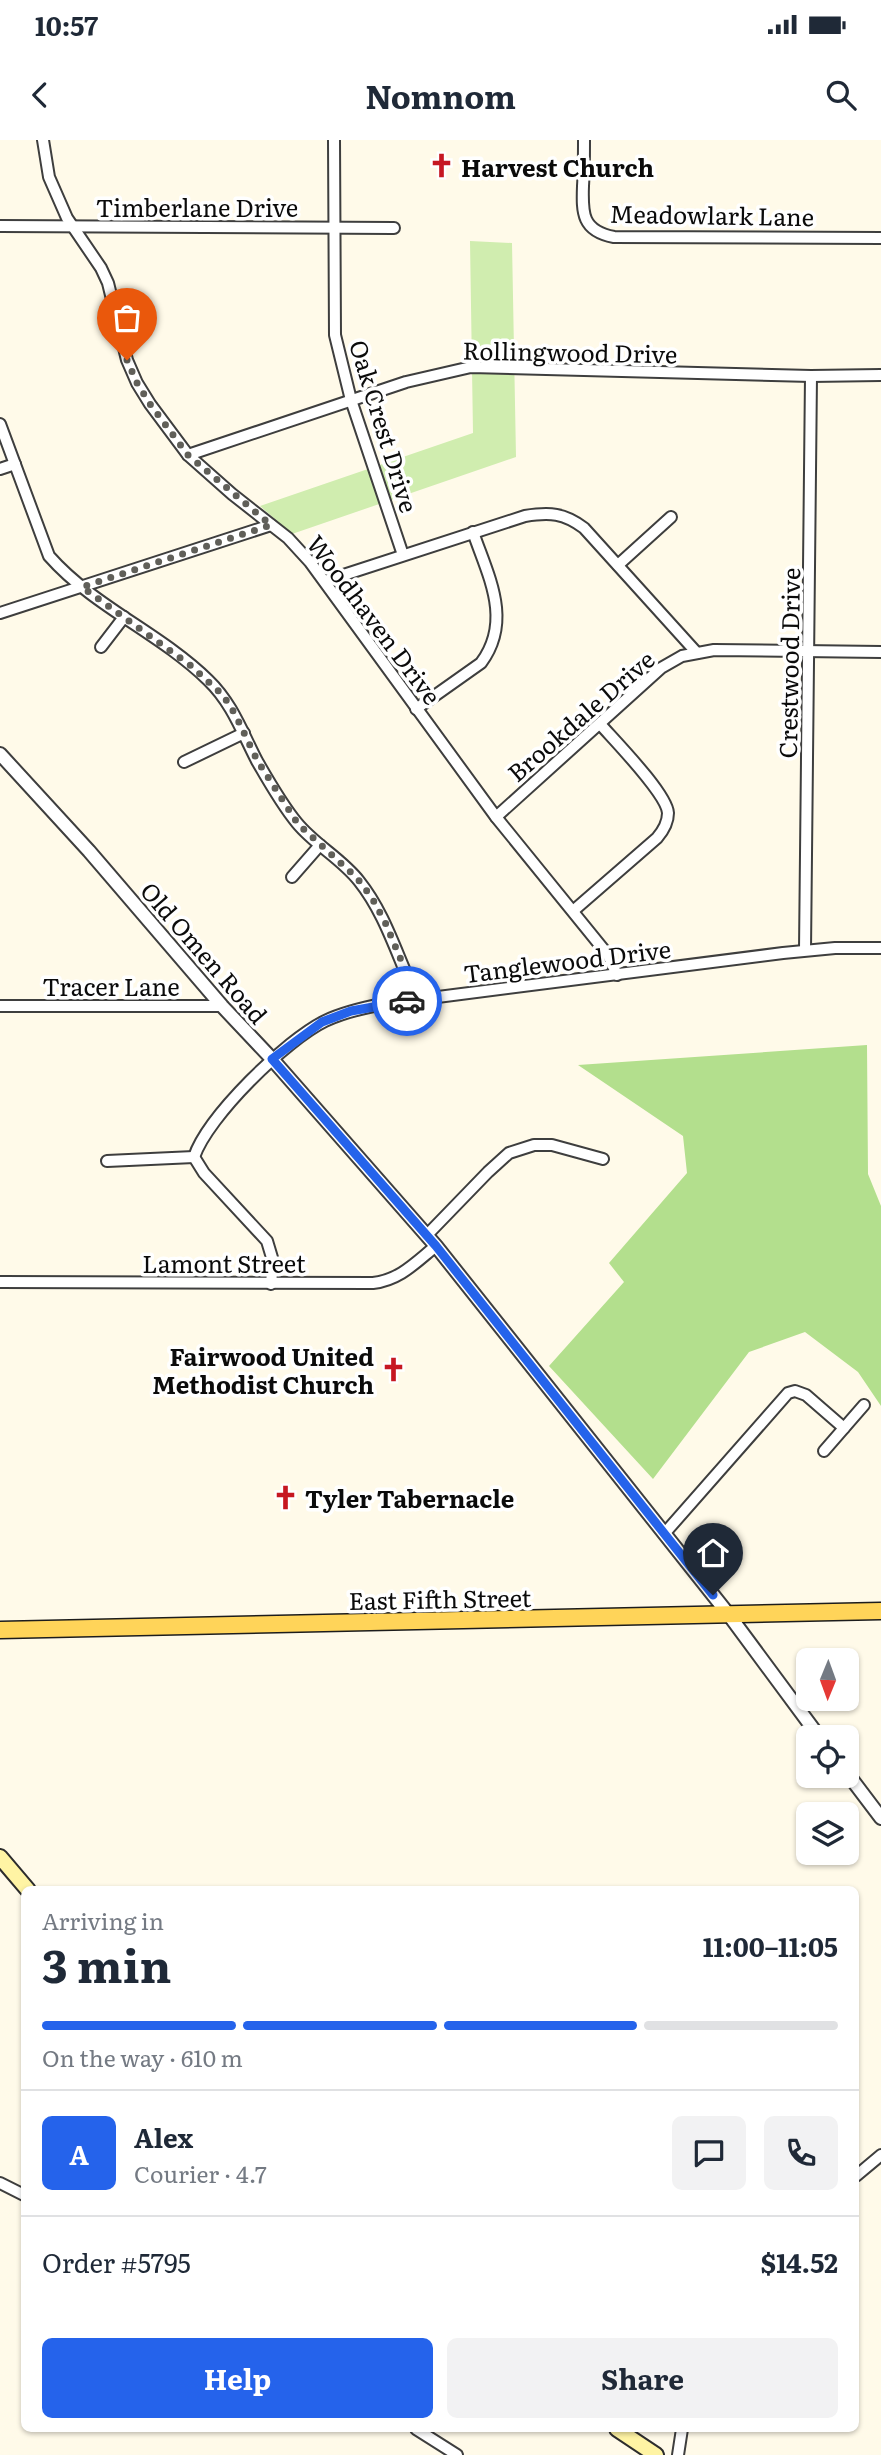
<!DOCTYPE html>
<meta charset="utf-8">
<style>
body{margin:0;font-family:Literata,serif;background:#f2f2f3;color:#1f2937;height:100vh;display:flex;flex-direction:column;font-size:26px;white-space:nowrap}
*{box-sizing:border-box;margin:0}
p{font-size:23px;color:#747a83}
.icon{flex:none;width:38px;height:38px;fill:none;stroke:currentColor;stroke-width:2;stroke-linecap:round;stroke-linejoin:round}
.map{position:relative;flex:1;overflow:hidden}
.side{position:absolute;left:21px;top:1746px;width:838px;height:546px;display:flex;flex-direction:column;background:#fff;border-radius:10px;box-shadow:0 2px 5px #0004}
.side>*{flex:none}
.needle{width:46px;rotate:181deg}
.fabs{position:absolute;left:796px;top:1508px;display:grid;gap:14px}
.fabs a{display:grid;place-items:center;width:63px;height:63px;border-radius:10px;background:#fff;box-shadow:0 2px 5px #0004;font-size:35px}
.pin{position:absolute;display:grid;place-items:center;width:60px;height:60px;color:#fff;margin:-72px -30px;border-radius:50% 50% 50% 0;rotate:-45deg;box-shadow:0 0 7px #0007}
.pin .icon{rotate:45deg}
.courier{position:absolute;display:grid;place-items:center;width:70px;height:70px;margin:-35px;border:5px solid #2563eb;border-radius:50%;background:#fff;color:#222;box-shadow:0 2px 9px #0007}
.summary em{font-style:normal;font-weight:700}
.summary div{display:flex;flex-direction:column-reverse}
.summary{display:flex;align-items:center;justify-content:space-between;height:119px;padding:0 21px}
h1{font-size:46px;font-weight:700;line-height:52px}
.bar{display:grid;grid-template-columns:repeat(4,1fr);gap:10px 7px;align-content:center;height:84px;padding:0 21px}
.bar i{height:9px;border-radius:5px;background:#e0e1e3}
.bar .current{background:#2563eb}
.bar p{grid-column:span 4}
.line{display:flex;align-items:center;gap:18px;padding:0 21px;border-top:2px solid #e0e1e3}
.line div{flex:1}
.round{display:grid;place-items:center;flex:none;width:74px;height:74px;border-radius:10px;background:#f2f2f3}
.cta{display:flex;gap:14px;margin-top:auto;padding:14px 21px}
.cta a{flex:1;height:80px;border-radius:10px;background:#2563eb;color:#fff;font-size:28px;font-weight:700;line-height:80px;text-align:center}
.cta a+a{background:#f2f2f3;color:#1f2937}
.status{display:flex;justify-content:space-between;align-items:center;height:49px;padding:0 35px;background:#fff;direction:ltr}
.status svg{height:19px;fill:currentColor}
header{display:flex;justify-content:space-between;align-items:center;height:91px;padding:0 21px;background:#fff;font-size:32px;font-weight:700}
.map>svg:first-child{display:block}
</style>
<div class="status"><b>10:57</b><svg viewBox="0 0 49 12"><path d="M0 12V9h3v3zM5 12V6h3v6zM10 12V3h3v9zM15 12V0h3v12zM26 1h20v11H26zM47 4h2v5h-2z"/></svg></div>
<header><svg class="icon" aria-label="back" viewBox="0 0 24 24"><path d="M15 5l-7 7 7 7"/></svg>Nomnom<svg class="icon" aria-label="search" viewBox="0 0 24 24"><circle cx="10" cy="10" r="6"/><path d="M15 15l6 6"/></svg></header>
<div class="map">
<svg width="881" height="2315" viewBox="0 0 881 2315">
<rect width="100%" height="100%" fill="#fffae9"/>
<path fill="#d0edaf" d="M470 101 512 103 516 317 292 394 260 366 473 293Z"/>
<path fill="#b3df8d" d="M867 905 868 1034 881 1066V1266L858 1232 805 1192 749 1212 653 1339 549 1226 624 1142 609 1123 687 1033 683 996 578 925Z"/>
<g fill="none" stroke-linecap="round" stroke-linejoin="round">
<defs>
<g id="minor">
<path d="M43 0 49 37 67 78 101 128 108 143 127 220 137 243 150 264 188 315 232 354 288 398 310 422 496 677 608 815 617 835"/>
<path d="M334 0 335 195 351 260 403 415"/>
<path d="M584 0C584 15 584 31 583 46 582 73 582 91 614 97L881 98"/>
<path d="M0 86 394 88"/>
<path d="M0 284 49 416C94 467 160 493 208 540 232 563 242 592 257 621 269 642 282 665 297 683 315 705 342 719 359 741 387 776 398 820 418 860"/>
<path d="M188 315 406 242 471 227 811 236 881 235"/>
<path d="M0 329 15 324"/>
<path d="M618 425 671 377"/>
<path d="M325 441 525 376C550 372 564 373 584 388L697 513"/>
<path d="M0 473 271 385"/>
<path d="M101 507 124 477"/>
<path d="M416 569 481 523C513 480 488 436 473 392"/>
<path d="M184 622 244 593"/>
<path d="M496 677 661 528 682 516 714 510 881 512"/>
<path d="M292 737 320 705"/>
<path d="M573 771 657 698C663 691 668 683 668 673 667 654 615 601 600 584"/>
<path d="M805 810 811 236"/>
<path d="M0 866H222"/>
<path d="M194 1017C208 976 286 900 325 881 344 872 362 868 383 864L783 813 835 808H881"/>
<path d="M194 1017 204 1033 267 1101 273 1121 271 1144"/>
<path d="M107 1021 194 1017"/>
<path d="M427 1095 488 1032 509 1013 534 1005H552L603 1019"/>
<path d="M0 1142 373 1143C400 1140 416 1122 436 1106"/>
<path d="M824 1311 864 1265"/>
<path d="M664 1394 788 1253 795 1251 806 1255 844 1288"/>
<path d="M856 2036 881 2015"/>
<path d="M0 2043 24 2055"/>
<path d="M416 2289 457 2315"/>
<path d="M678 2315 682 2289"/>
</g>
<g id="tertiary">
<path d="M0 614 89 711 222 866 272 919 436 1106 729 1475 820 1598"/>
<path d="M847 1633 881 1678"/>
</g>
<g id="secondary">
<path d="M0 1717 28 1750"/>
<path d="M617 2289 656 2315"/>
</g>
<path id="primary" d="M0 1490 881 1471"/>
</defs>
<use href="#minor" stroke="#3e3e3e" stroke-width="14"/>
<use href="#tertiary" stroke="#3e3e3e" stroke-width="16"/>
<use href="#secondary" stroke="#2d2d2d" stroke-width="18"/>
<use href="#primary" stroke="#1c1c1c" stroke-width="19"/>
<use href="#minor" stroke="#fff" stroke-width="10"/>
<use href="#tertiary" stroke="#fff" stroke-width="12"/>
<use href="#secondary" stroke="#fff4a4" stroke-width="14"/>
<use href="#primary" stroke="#ffd459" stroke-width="16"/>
</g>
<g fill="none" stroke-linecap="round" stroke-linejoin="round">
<path stroke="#605f59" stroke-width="7" stroke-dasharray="0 12.6" d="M127 220 137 243 150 264 188 315 271 385 82 447 190 525 223 555 235 574 257 620 298 684 357 738 372 758 385 782 418 860 407 861"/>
<path stroke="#2563eb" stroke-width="9" d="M407 861 351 871 322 882 272 919 436 1106 713 1455"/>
</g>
<defs>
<symbol id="church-bare" viewBox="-9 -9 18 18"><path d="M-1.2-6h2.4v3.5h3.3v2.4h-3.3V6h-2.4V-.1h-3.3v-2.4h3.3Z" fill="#c61722" stroke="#fff" stroke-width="2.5" paint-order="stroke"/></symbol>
</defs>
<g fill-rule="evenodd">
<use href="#church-bare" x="424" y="8" width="35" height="35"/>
<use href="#church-bare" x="376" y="1212" width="35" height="35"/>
<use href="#church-bare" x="268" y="1340" width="35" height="35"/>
</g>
<g text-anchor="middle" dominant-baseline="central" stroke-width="7" stroke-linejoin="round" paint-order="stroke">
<g font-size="24" font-weight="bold" fill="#0b0b0b" stroke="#fff" text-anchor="start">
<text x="461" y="26">Harvest Church</text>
<text x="374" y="1215" text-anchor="end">Fairwood United<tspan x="374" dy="28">Methodist Church</tspan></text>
<text x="305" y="1357">Tyler Tabernacle</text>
</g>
<g font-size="24" fill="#0b0b0b" stroke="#fff">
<text x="197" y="66">Timberlane Drive</text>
<text transform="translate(712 74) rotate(1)">Meadowlark Lane</text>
<text transform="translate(570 211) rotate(1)">Rollingwood Drive</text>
<text transform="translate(385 286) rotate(73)">Oak Crest Drive</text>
<text transform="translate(375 479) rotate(53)">Woodhaven Drive</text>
<text transform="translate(788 523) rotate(-89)">Crestwood Drive</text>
<text transform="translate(580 575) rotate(-41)">Brookdale Drive</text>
<text transform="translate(205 812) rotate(49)">Old Omen Road</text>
<text transform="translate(567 820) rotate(-7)">Tanglewood Drive</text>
<text x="111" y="845">Tracer Lane</text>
<text x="224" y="1122">Lamont Street</text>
<text transform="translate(440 1458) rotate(-1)">East Fifth Street</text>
</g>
</g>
</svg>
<div class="fabs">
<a><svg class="needle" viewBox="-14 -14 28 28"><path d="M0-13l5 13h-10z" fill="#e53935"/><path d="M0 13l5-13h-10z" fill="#747a83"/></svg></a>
<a><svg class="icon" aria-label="locate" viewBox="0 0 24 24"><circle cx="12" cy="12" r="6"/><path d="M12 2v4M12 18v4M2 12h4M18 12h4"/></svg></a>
<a><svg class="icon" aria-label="layers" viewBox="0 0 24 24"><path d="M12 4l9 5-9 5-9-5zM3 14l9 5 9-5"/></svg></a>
</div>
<div class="pin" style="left:127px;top:220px;background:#ea580c"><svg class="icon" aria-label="bag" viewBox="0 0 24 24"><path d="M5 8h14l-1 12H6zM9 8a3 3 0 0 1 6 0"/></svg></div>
<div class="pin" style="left:713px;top:1455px;background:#1f2937"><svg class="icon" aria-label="home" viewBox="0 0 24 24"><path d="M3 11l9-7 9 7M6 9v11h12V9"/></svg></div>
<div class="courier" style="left:407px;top:861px"><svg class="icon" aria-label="car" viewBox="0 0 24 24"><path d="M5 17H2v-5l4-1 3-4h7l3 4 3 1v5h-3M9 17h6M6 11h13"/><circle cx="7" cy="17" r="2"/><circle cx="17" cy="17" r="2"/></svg></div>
<section class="side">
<div class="summary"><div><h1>3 min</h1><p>Arriving in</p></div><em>11:00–11:05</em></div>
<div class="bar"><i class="current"></i><i class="current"></i><i class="current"></i><i></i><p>On the way · 610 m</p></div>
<div class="line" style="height:126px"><b class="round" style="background:#2563eb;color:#fff">A</b><div><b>Alex</b><p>Courier · 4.7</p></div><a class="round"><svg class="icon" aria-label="chat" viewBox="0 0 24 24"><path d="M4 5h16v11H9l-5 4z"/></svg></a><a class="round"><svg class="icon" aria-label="phone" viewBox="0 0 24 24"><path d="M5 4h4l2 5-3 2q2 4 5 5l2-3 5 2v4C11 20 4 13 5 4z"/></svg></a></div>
<div class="line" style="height:91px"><div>Order #5795</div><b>$14.52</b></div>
<div class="cta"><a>Help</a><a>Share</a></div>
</section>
</div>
